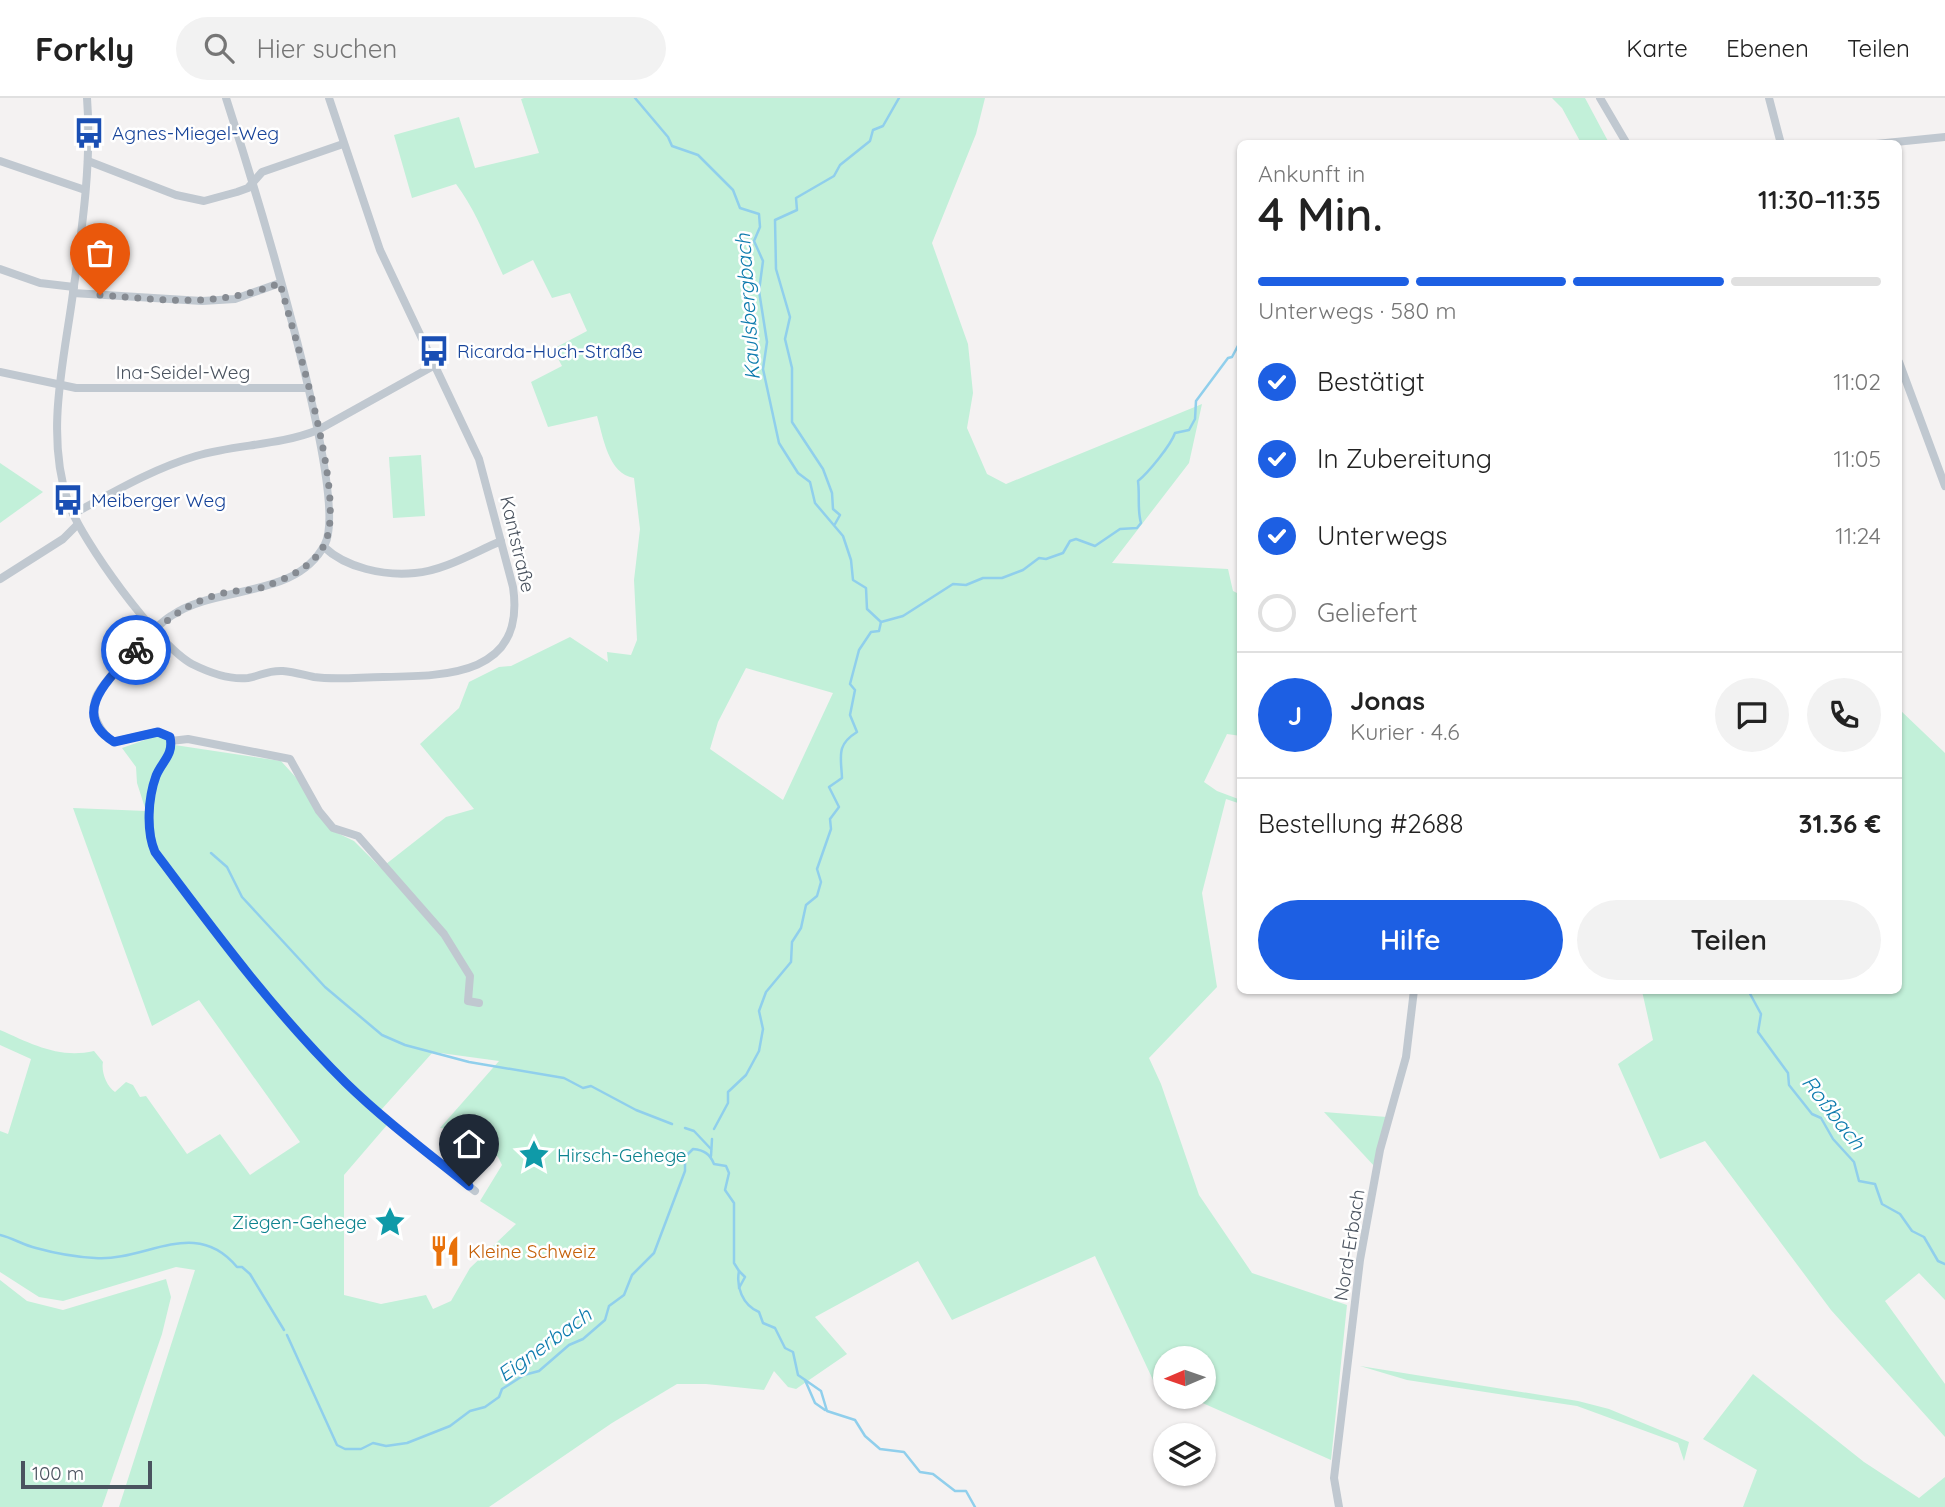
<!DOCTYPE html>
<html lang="de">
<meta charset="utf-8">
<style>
body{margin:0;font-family:Quicksand,sans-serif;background:#f2f2f2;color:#222;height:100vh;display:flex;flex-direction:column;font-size:26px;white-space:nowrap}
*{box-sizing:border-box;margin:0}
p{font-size:23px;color:#767676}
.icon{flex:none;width:38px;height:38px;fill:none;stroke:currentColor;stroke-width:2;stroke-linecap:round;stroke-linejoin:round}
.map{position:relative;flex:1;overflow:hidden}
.details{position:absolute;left:1237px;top:42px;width:665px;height:854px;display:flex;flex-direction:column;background:#fff;border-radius:10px;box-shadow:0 2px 5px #0004}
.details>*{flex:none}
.needle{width:46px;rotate:268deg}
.tools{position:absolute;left:1153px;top:1248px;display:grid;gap:14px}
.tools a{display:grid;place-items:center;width:63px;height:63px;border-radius:50%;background:#fff;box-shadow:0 2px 5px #0004;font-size:35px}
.scale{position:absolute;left:21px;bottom:18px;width:131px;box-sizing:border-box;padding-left:7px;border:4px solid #4a535f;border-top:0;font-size:19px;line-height:24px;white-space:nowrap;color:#4a535f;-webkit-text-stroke:5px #fff;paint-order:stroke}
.pin{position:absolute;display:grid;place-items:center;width:60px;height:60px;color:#fff;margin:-72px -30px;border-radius:50% 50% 50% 0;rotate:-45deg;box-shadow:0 0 7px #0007}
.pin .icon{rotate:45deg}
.courier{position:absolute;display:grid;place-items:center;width:70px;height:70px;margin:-35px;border:5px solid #1d5fe3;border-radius:50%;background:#fff;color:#222;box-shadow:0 2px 9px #0007}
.head em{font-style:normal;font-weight:600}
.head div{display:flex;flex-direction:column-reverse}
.head{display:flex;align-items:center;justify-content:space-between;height:119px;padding:0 21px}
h1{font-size:46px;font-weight:600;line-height:52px}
.bar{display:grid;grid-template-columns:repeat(4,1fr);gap:10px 7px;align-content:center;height:84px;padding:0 21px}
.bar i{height:9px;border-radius:5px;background:#e0e0e0}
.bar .on{background:#1d5fe3}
.bar p{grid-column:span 4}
.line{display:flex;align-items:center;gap:18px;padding:0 21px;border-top:2px solid #e0e0e0}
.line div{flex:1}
.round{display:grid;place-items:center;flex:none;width:74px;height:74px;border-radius:37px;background:#f2f2f2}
ol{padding:0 21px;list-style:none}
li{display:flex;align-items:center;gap:21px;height:77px}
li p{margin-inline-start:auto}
li .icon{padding:7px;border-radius:50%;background:#1d5fe3;color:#fff;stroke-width:4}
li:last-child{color:#767676}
li i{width:38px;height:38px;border:4px solid #e0e0e0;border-radius:50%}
.button{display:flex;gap:14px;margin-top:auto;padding:14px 21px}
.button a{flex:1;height:80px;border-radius:42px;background:#1d5fe3;color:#fff;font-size:28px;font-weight:600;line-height:80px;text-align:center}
.button a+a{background:#f2f2f2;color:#222}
header{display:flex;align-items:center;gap:42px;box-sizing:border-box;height:98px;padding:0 35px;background:#fff;border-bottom:2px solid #e0e0e0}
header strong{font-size:33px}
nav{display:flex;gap:38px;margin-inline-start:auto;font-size:24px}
.search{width:490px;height:63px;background:#f2f2f2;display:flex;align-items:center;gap:18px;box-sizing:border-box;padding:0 24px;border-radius:38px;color:#767676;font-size:26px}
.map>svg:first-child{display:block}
</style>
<header>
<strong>Forkly</strong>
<div class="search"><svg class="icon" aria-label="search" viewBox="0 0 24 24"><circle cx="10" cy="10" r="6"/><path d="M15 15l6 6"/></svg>Hier suchen</div>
<nav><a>Karte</a><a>Ebenen</a><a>Teilen</a></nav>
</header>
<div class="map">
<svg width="1945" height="1409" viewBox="0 0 1945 1409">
<rect width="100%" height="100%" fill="#f4f2f2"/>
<g fill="#c2f0d9" fill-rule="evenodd">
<path d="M524 0H985L976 36 932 145 968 246 973 295 967 330 987 376 1006 386 1202 306 1189 365 1112 465 1228 471 1233 493 1241 497V638L1227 636 1204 684 1217 693 1241 702V706L1226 701 1202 795 1217 889 1149 960 1161 986 1199 1097 1252 1175 1347 1207 1331 1362 1189 1299 1204 1298V1260H1166L1165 1288 1153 1282 1095 1158 952 1222 918 1163 815 1219 847 1256 796 1291 788 1289 774 1273 764 1292 706 1286H677L612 1325 489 1409H119L195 1172 176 1169 63 1203 39 1199 0 1174V1033L8 1036 31 961 0 947V932C32 946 59 961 94 953L103 964C101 973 106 988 115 994L126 984 133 987 140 999 146 998 187 1056 220 1036 250 1077 300 1044 199 902 152 928 73 710 146 713 137 685 136 669 122 650 159 637 166 641 168 646 281 663 300 684 331 732 354 743 381 770 446 719 474 711 420 646 459 610 469 584 499 569 511 568 570 539 608 564 607 554 631 557 637 542 634 482 640 431 634 380C608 376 603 338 597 318L548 329 531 284 562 268 553 251 587 233 570 195 552 200 533 162 503 177C488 146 477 114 456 86L412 100 394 37 459 19 475 70 539 55 521 1ZM746 570 833 595 783 702 710 651 718 624ZM433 954 499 963 440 1030 467 1032 498 1059 502 1067 480 1103 516 1126 470 1170 451 1203 433 1211 426 1197 381 1206 344 1197V1077L387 1027 391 1020 381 1012Z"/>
<path d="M1552 0H1585L1609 45H1581L1562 10Z"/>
<path d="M421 357 425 418 393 420 389 359Z"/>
<path d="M0 365 43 394 0 425Z"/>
<path d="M1899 611 1945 655V1202L1919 1175 1885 1203 1945 1286V1339L1831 1212 1705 1043 1660 1061 1618 966 1653 942 1642 893 1899 892Z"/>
<path d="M1324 1014 1387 1019 1376 1070Z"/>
<path d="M166 1181 171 1199 162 1236 102 1409H0V1182L27 1203 63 1212Z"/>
<path d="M1360 1268 1578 1303 1609 1311 1689 1344 1684 1363 1678 1345 1577 1308 1407 1282Z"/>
<path d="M1753 1276 1864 1364 1919 1400 1945 1379V1409H1743L1757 1372 1703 1341Z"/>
</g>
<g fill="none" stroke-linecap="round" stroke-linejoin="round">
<g stroke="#90cfec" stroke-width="2.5">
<path d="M635 0 668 39 672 48 698 57 733 92 740 110 759 116 760 129 754 143 763 163 759 193 767 244 763 271 779 345 798 375 810 384 815 405 843 438 851 462 853 482 866 490 867 511 881 524"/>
<path d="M835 426 840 417 833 411 832 395 823 371 792 324V270L785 241 790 219 776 171 775 122 797 112 796 100 834 78 840 67 870 43 873 32 883 28 899 0"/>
<path d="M211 755 227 769 242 799 325 889 382 937 405 947 469 964 564 980 583 990 591 988 636 1012 672 1026"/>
<path d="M1748 892 1761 916 1758 934 1788 975 1789 987 1812 1016 1821 1020 1833 1041 1854 1064 1859 1083 1875 1086 1882 1106 1900 1116 1912 1133 1924 1139 1938 1163 1945 1166"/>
<path d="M685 1030 694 1033 711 1051"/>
<path d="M714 1031 728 1005V994L746 977 759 953 763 931 759 913 766 894 791 864 792 844 801 830 806 807 817 798 821 784 817 771 831 731 830 721 839 709 829 689 842 680C841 658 836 647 857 634L850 617 855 592 850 586 859 552 871 534 879 533 881 524 903 518 953 486 966 487 983 480H1002L1023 472 1039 460 1046 461 1063 455 1070 443 1076 441 1095 448 1120 431 1137 430 1141 425C1137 411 1140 399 1138 383 1148 375 1171 347 1175 335L1189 332 1195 321 1196 303 1228 260 1232 259 1241 242"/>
<path d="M711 1058 712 1041"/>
<path d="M0 1137C13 1140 23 1147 36 1150 54 1155 76 1159 95 1160 146 1164 195 1118 237 1169H242L250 1176 284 1232"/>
<path d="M739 1190 745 1179 739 1173"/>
<path d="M287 1237 337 1347 345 1351H361L373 1345 386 1348 407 1345 450 1328 470 1313 485 1309 499 1299 502 1291 524 1277 539 1273 569 1247 583 1241 605 1222 609 1208 624 1197 632 1177 654 1155 685 1073V1059L693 1051C704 1052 710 1056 714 1066L726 1068 729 1075 725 1092 734 1105V1165L739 1173C736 1188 742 1207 759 1214L763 1225 775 1230 785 1250 793 1254 798 1277 821 1293 827 1313 855 1322 865 1338 880 1351 904 1354 920 1374 933 1376 955 1393H966L975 1409"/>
<path d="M805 1282 815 1305 825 1312"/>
</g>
<g stroke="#c0c8d0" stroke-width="8">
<path d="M87 0C92 64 82 131 73 195 64 263 45 336 68 404 81 442 157 547 192 566 208 574 230 582 248 580 261 578 267 572 283 573 294 574 304 577 314 579 336 582 361 579 383 579 448 578 526 577 513 489L479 361 380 152 329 0"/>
<path d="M226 0C248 68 351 396 325 446 296 502 217 486 171 518 155 528 103 583 96 599 89 615 101 636 114 644L157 634 170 639C174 657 162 663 156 678 148 700 146 733 155 754 215 834 274 913 345 984 385 1024 431 1058 475 1093"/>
<path d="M1600 0 1627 46"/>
<path d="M1769 0 1781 46"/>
<path d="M1876 46 1945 39"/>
<path d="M0 63 85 92"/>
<path d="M88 63 176 97 204 103 237 94 248 90 262 74 343 46"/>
<path d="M0 171 40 185 74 189"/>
<path d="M73 195 202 203 235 201 280 185"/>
<path d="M1899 264 1945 388"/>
<path d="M0 274 76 290H307"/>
<path d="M73 416C112 395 152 371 196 358 236 346 278 348 318 332L435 267"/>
<path d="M324 449C346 470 384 478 415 475 443 473 475 454 501 443"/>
<path d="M0 481 63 441 77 427"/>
<path d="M171 643 188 641 290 661 319 713 333 730 358 738 444 836 470 878 468 903 479 905"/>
<path d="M1339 1409 1334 1380 1360 1162 1380 1052 1406 959 1414 892"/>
</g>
</g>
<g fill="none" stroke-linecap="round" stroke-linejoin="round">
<path stroke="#868b92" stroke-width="7" stroke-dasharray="0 12.6" d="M100 197C166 202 217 210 280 185 294 239 347 398 325 445 315 468 288 480 266 488 253 494 238 491 224 495 187 504 162 524 136 552"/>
<path stroke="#1d5fe3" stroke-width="9" d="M136 552C113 577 67 615 114 644L158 634 170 639C174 657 162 663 156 678 148 700 146 733 155 754 215 834 274 914 346 985 384 1022 428 1055 469 1088"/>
</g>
<defs>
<symbol id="bus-bare" viewBox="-9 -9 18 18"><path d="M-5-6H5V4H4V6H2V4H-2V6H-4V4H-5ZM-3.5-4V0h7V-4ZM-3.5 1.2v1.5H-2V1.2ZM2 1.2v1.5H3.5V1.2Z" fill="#1a4fb4" stroke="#fff" stroke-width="2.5" paint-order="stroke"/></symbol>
<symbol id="sight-bare" viewBox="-9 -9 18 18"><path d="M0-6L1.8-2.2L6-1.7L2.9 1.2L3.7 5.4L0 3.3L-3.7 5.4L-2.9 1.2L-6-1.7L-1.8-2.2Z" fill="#0f9aa8" stroke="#fff" stroke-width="2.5" paint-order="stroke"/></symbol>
<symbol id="restaurant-bare" viewBox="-9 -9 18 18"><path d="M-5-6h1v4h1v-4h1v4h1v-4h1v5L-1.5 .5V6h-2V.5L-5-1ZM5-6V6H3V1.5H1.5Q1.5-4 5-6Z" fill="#e8710a" stroke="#fff" stroke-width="2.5" paint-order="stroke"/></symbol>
</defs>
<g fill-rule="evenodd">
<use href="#bus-bare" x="67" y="13" width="44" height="44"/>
<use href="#bus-bare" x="412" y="231" width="44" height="44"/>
<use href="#bus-bare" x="46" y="380" width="44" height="44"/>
<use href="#sight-bare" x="512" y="1035" width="44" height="44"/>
<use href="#sight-bare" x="368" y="1102" width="44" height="44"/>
<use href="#restaurant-bare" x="423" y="1131" width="44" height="44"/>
</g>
<g text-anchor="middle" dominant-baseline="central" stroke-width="5" stroke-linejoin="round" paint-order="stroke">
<g font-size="19" fill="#164399" stroke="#fff" text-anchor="start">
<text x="112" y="35">Agnes-Miegel-Weg</text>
<text x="457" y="253">Ricarda-Huch-Straße</text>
<text x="91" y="402">Meiberger Weg</text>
</g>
<g font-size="19" fill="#4a535f" stroke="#fff">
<text x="183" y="274">Ina-Seidel-Weg</text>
<text transform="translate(518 446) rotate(77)">Kantstraße</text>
<text transform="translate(1349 1147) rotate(-81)">Nord-Erbach</text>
</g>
<g font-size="19" fill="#0d838f" stroke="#fff" text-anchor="start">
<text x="557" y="1057">Hirsch-Gehege</text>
<text x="367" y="1124" text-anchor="end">Ziegen-Gehege</text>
</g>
<g font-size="19" fill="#c56008" stroke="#fff" text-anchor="start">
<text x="468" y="1153">Kleine Schweiz</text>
</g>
<g font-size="21" font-style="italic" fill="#0e7cae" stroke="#fff">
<text transform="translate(747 209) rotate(-94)">Kaulsbergbach</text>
<text transform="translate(1834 1014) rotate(52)">Roßbach</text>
<text transform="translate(544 1246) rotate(-36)">Eignerbach</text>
</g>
</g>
</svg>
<div class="tools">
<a><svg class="needle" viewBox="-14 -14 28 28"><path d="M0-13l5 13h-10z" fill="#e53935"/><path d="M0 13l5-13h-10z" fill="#767676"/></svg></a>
<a><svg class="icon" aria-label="layers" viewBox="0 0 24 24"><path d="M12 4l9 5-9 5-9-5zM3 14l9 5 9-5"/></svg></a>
</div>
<div class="scale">100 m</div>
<div class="pin" style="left:100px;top:197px;background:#ea580c"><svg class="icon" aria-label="bag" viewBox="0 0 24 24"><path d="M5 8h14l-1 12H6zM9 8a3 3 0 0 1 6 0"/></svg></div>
<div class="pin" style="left:469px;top:1088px;background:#1f2937"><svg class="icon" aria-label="home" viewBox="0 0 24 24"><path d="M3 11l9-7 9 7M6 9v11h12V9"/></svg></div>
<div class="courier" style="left:136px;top:552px"><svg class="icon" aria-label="bike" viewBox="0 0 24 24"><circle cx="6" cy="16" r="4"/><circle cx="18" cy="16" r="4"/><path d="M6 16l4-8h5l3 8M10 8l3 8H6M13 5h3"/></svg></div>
<section class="details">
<div class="head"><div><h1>4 Min.</h1><p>Ankunft in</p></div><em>11:30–11:35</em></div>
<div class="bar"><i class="on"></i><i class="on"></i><i class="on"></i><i></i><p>Unterwegs · 580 m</p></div>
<ol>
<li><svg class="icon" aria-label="check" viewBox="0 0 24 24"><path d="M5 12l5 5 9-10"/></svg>Bestätigt<p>11:02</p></li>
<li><svg class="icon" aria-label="check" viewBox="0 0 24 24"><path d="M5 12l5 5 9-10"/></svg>In Zubereitung<p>11:05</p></li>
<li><svg class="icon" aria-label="check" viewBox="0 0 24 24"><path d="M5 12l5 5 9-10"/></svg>Unterwegs<p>11:24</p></li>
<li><i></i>Geliefert</li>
</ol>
<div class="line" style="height:126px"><b class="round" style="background:#1d5fe3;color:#fff">J</b><div><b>Jonas</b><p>Kurier · 4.6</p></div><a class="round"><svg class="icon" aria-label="chat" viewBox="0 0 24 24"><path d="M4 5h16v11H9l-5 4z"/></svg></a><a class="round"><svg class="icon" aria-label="phone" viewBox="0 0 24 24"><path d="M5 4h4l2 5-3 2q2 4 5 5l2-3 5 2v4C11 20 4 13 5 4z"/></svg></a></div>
<div class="line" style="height:91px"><div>Bestellung #2688</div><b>31.36 €</b></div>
<div class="button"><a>Hilfe</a><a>Teilen</a></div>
</section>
</div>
